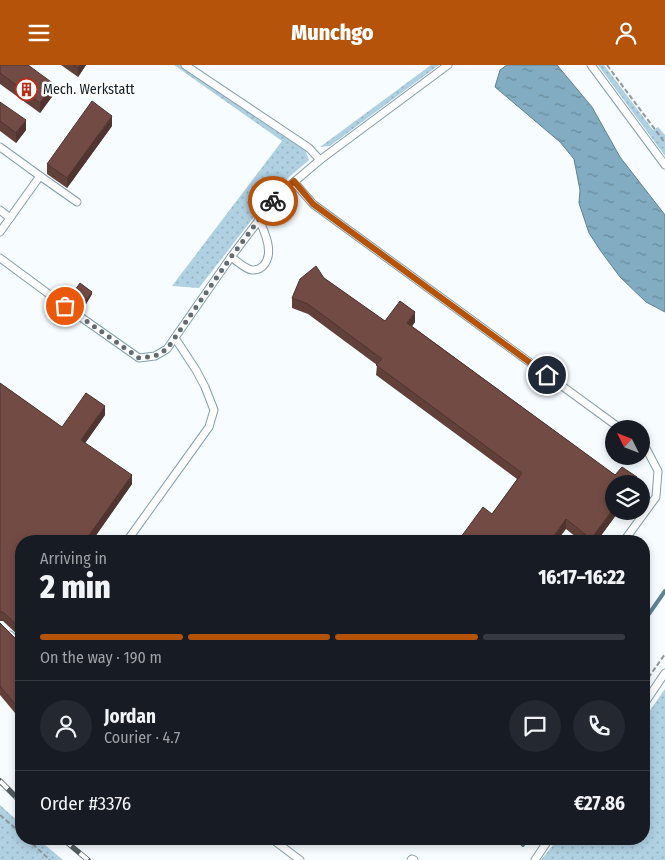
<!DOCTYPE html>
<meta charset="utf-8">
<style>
body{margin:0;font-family:"Fira Sans Condensed",sans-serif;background:#242831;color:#f1f3f6;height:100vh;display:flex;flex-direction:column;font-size:19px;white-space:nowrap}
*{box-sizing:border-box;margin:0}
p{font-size:16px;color:#9ea1a6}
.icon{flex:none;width:28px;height:28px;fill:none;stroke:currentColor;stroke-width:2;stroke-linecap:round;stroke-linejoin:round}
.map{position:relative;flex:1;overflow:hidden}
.details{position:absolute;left:15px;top:470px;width:635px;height:310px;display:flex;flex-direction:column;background:#171b24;border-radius:20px;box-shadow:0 2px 8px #0003}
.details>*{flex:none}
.needle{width:32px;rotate:312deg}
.fabs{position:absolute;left:605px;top:355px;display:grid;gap:10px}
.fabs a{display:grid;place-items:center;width:45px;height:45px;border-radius:50%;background:#171b24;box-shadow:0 2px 8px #0003;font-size:25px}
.pin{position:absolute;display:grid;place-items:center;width:42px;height:42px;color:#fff;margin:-21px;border:2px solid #fff;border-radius:50%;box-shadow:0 1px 5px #0007}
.courier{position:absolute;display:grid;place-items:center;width:50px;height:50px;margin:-25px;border:4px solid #b45309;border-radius:50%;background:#fff;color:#222;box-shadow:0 1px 6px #0007}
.headline em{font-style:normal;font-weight:800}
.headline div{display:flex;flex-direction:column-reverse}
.headline{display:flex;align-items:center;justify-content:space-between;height:85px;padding:0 25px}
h1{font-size:32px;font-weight:800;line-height:38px}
.bar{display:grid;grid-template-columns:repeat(4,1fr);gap:8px 5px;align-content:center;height:60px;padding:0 25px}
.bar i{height:6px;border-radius:4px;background:#363941}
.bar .active{background:#b45309}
.bar p{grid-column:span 4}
.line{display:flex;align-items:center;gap:12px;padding:0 25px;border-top:1px solid #363941}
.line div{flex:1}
.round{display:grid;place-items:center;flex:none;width:52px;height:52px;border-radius:26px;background:#242831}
header{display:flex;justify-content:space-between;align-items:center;height:65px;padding:0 25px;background:#b45309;color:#fff;font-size:22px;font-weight:800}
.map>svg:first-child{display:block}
</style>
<header><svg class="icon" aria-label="menu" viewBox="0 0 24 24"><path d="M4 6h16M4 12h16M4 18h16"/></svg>Munchgo<svg class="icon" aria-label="person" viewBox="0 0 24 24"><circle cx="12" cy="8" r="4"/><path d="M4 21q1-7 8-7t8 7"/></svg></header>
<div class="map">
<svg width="665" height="795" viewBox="0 0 665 795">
<defs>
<pattern id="grass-dots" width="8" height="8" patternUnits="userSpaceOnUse" patternTransform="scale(1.25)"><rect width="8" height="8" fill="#b0d1e2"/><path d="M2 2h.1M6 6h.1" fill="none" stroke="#96b3c2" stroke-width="1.8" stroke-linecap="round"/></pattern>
<pattern id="water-ripples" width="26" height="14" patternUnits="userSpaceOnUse" patternTransform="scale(1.25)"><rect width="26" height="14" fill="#82acc1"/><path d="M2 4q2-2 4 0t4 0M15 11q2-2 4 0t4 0" fill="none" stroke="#698b9c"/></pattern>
</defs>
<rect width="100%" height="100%" fill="#f6fcff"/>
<g fill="url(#grass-dots)">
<path d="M174 0H185L304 82 309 95 288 113 270 131 199 223 172 221 282 76Z"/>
<path d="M431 0H439L330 81 320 82Z"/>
<path d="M598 0H604L653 65 658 62 665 70V91Z"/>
<path d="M665 624V795H541L558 774H644V654Z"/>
<path d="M0 740 21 759V774H38L63 795H0Z"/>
</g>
<path fill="url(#water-ripples)" stroke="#618192" d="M507 0H557L592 42 620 92 665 150V247L646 237 620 212 600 185 589 168 579 138 580 125 574 94 560 77 495 22 500 5Z"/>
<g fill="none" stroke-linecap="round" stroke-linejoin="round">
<g stroke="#618192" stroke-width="4">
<path d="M644 556 665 526"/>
<path d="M518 774 523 780"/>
</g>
<defs>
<g id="service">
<path d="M185 0 309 83 320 95"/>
<path d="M591 0 665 100"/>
<path d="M0 82 40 111 0 167"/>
<path d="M40 111 77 137"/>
<path d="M294 117 313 139 621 364"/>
<path d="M0 145 10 153"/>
<path d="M231 192C237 196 245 204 252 205 256 205 260 204 263 201 275 189 265 167 259 155"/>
<path d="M0 193 65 241 139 293 155 291 167 284 231 192 275 134 294 117 320 95 448 0"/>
<path d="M127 476 209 362 214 345 205 322 196 305 175 273"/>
<path d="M624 476 656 432 658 406 647 385 641 381"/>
<path d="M10 570 21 580"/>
<path d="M644 639 665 608"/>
<path d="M272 774 300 795"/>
<path d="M411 795 412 794 414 795"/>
<path d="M535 795 549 774"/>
</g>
</defs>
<use href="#service" stroke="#839fac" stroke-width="9"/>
<g stroke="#90989c" stroke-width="2" stroke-dasharray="5 2.5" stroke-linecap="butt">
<path d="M607 0 665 78"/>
<path d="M644 619 665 589"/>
<path d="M0 750 21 768"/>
<path d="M27 774 50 795"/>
</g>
<use href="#service" stroke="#fff" stroke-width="7"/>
<defs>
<g id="rail">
<path d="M0 716 21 737"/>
<path d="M63 774 88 795"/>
</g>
</defs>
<use href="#rail" stroke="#535d61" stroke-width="5.5"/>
<use href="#rail" stroke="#fff" stroke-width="4" stroke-dasharray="11" stroke-linecap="butt"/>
</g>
<g fill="#62403a">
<path d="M0 0 54 29 40 48 0 19Z"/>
<path d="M61 0H86L78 12Z"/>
<path d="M0 37 26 65 16 78 0 66Z"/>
<path d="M112 61 67 123 47 109V99Z"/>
<path d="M324 213 385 256 415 257 412 261 615 410 637 419 614 446H619L597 476H581L566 464 492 449 517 414 376 310 377 300 308 249 292 243V233Z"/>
<path d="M73 228 92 229 86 239 73 230Z"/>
<path d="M0 318 62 362 105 350 85 378 132 419 92 476H21V573L3 556H0Z"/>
<path d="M0 558 21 583V655L0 630Z"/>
</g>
<g fill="#503430">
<path d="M80 0H86L78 12V3Z"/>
<path d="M54 19V29L40 48V38Z"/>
<path d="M112 51V61L67 123V113Z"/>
<path d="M26 55V65L16 78V68Z"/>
<path d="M92 227V229L86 239V236Z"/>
<path d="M415 247V257L407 268V258Z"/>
<path d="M105 341V350L81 384V375Z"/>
<path d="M132 410V419L92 476H85Z"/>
<path d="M637 412V419H632Z"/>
<path d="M614 443V446H619L597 476H591V474Z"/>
<path d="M566 454V464L557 476H550Z"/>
</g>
<g fill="#724b44" stroke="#503430">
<path d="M0 0H28L54 19 40 38 0 8Z"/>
<path d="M73 0H80L78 3Z"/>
<path d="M92 36 112 51 67 113 47 99Z"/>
<path d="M0 37 26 55 16 68 0 56Z"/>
<path d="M316 201 324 213 385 256 400 236 415 247 407 258 615 410 622 402 637 412 632 419H614V443L591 474 566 454 550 476H458L483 442 492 449 522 408 376 300 382 294 308 239 292 233 300 214Z"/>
<path d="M80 218 92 227 86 236 73 228Z"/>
<path d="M0 318 62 362 86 328 105 341 81 375 132 410 85 476H21V564L3 547H0Z"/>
<path d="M0 558 16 574 15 576 21 583V646L0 621Z"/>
</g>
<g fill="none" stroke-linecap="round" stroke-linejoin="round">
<path stroke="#626c70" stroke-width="5" stroke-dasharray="0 9" d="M65 241 139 293 155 291 167 284 231 192 273 136"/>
<path stroke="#b45309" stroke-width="6" d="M273 136 294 116 313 139 547 310"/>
</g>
<defs>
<symbol id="building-ring" viewBox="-11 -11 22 22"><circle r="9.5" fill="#fff" stroke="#b92c18" stroke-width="1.5"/><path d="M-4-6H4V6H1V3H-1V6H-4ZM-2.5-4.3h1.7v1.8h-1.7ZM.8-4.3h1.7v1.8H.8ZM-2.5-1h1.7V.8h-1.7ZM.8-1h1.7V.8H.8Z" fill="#b92c18"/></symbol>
</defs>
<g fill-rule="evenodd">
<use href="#building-ring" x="14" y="12" width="25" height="25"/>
</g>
<g text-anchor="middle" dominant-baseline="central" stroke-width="5" stroke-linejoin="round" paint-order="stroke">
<g font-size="14" fill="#131e23" stroke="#fff" text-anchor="start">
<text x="43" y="24">Mech. Werkstatt</text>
</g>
</g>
</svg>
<div class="fabs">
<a><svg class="needle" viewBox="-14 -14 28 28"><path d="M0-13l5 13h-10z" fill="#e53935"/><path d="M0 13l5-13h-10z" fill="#9ea1a6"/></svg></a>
<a><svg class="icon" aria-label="layers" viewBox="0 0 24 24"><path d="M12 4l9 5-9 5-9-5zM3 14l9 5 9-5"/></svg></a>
</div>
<div class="pin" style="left:65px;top:241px;background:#ea580c"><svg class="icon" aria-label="bag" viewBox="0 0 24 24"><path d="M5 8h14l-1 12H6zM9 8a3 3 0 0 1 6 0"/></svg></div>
<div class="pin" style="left:547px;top:310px;background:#1f2937"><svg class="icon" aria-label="home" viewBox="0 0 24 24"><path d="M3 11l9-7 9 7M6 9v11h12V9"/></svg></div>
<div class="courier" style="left:273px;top:136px"><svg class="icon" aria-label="bike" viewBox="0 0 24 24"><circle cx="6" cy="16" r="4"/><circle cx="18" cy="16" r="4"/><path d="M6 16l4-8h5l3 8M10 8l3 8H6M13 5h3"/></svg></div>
<section class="details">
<div class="headline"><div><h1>2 min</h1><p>Arriving in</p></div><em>16:17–16:22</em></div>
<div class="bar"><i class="active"></i><i class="active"></i><i class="active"></i><i></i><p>On the way · 190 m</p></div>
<div class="line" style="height:90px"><a class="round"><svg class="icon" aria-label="person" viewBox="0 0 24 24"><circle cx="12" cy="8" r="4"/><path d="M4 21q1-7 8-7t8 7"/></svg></a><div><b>Jordan</b><p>Courier · 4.7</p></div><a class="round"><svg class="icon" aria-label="chat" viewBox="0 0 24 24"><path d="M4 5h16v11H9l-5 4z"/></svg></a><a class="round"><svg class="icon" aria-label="phone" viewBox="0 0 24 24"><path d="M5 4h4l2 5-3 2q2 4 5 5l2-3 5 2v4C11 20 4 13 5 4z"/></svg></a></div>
<div class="line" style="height:65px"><div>Order #3376</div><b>€27.86</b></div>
</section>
</div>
